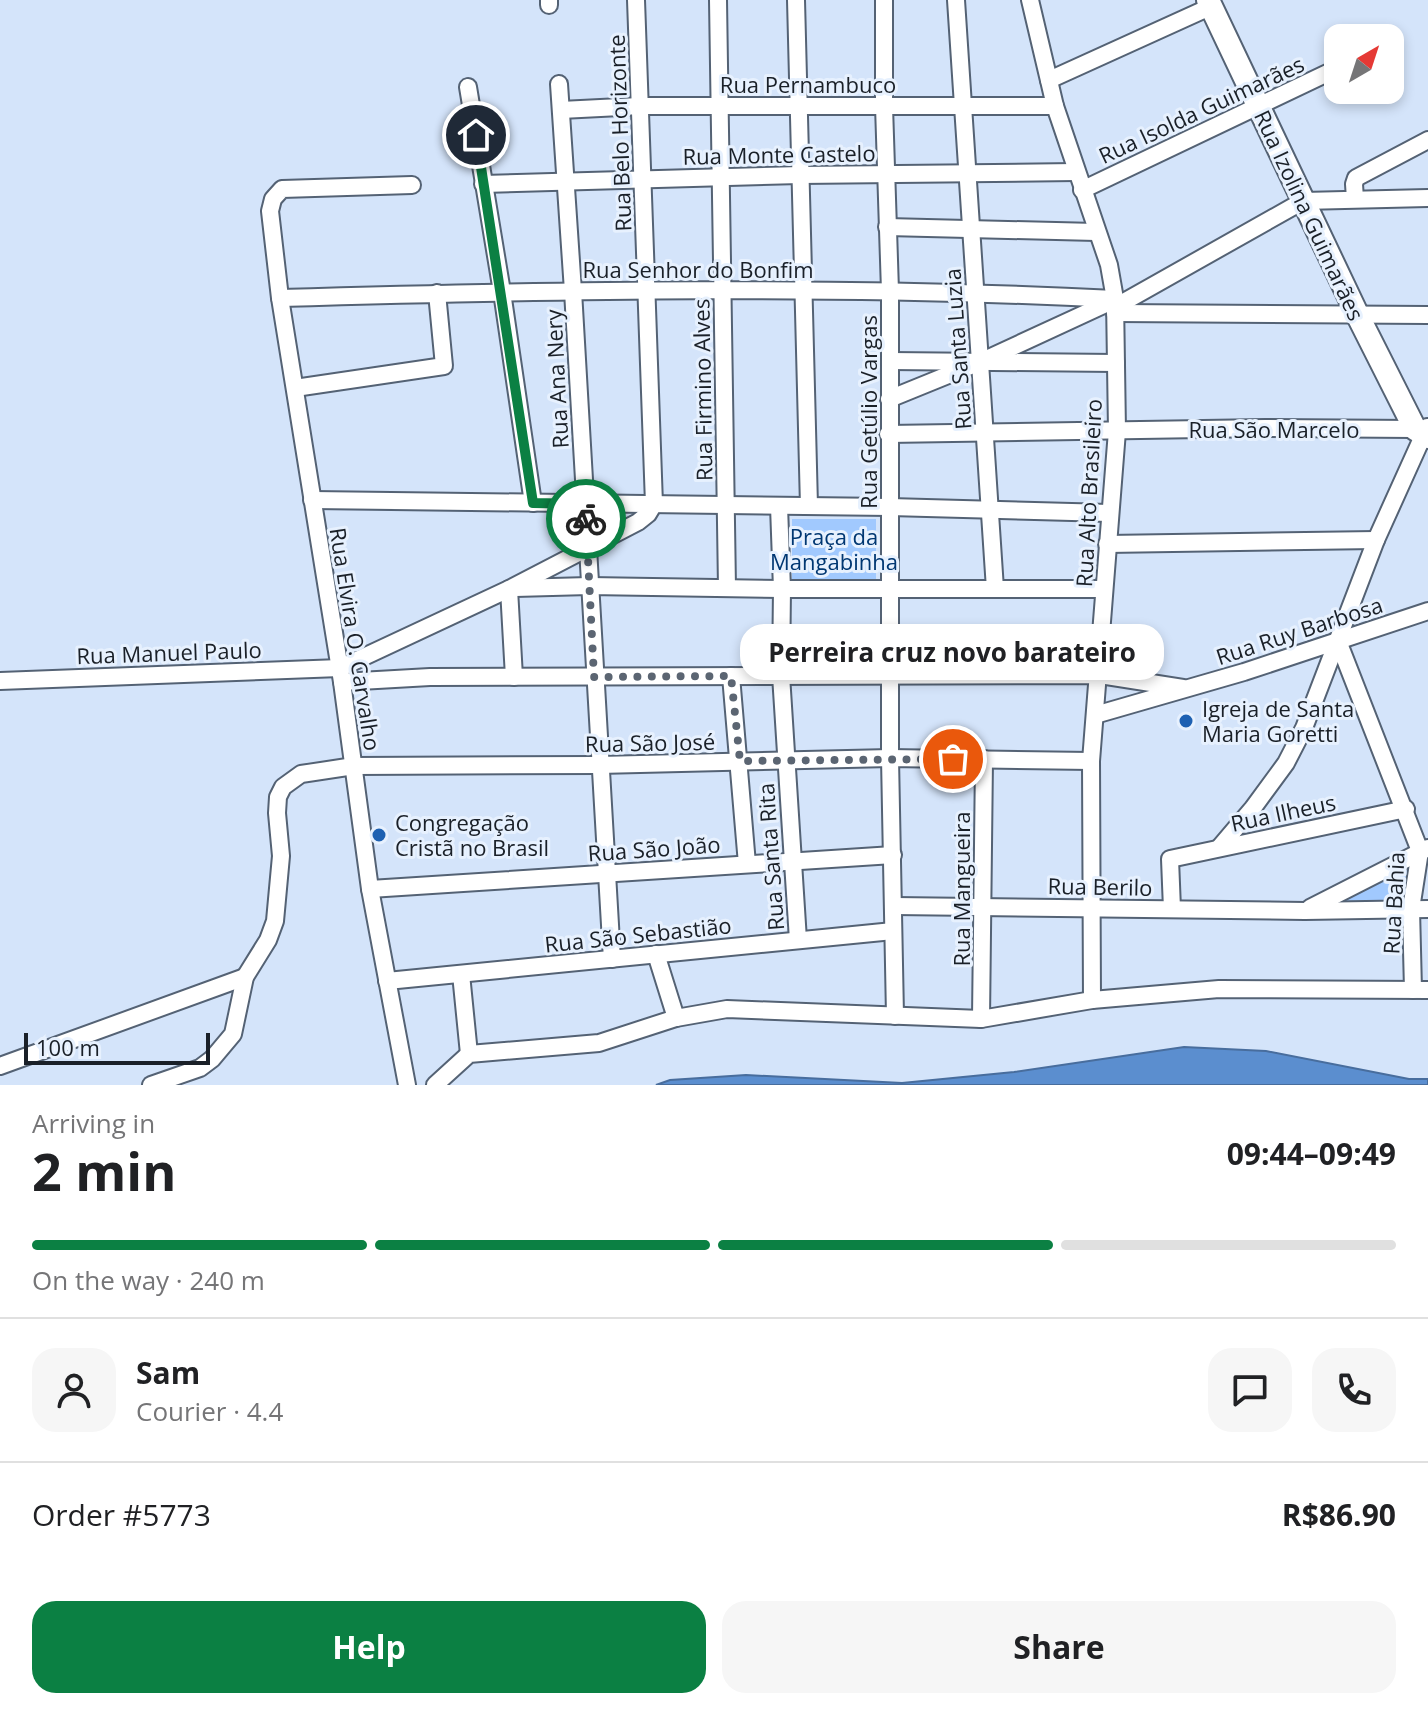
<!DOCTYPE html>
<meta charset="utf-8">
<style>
body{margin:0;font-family:"Open Sans",sans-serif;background:#f6f6f6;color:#202124;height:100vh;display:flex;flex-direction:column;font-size:30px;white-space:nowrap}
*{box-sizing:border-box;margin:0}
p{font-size:26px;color:#757577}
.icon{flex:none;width:44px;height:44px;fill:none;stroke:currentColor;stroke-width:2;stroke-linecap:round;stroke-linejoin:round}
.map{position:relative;height:1085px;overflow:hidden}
.sheet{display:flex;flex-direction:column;background:#fff;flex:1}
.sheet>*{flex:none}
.needle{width:52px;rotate:39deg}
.buttons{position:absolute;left:1324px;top:24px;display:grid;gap:16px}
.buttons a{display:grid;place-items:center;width:80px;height:80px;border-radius:16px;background:#fff;box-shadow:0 4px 12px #0003;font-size:40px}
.scale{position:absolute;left:24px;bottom:20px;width:186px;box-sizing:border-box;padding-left:8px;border:4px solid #1a2028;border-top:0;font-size:22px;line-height:28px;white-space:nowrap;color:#1a2028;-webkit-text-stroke:6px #e7f1fe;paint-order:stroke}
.pin{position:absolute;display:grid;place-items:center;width:68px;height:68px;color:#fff;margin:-34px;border:4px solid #fff;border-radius:50%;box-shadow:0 2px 8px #0007}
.courier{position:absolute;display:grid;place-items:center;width:80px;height:80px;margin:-40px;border:6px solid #0b8043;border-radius:50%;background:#fff;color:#222;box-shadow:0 2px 10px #0007}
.bubble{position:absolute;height:56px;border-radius:24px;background:#fff;box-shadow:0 4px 12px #0003;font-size:26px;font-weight:700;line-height:56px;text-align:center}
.head em{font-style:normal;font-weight:700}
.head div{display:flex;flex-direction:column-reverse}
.head{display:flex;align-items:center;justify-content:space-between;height:136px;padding:0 32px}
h1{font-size:52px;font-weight:700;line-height:60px}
.bar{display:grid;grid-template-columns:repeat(4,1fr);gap:12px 8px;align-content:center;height:96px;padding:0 32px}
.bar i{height:10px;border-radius:6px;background:#e0e0e0}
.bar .active{background:#0b8043}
.bar p{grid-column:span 4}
.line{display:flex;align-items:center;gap:20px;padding:0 32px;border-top:2px solid #e0e0e0}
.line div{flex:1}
.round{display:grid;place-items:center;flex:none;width:84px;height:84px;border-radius:24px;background:#f6f6f6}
.cta{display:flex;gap:16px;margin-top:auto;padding:16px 32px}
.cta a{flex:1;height:92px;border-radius:24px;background:#0b8043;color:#fff;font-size:32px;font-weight:700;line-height:92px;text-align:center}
.cta a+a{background:#f6f6f6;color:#202124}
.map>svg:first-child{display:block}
</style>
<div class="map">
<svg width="1428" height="1085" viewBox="0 0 1428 1085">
<rect width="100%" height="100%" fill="#d4e4fa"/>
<g fill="#a1c9fe">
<rect x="792" y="519" width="84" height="60"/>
<path d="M1410 865 1405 901 1342 902Z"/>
</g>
<path fill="#5b8ecf" stroke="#486d9d" stroke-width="2" d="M1184 1047 1266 1051 1409 1079H1428V1085H656L670 1080 746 1075 902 1083 1014 1072Z"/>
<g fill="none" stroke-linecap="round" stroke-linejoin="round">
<defs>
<g id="minor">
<path d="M549 0V5"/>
<path d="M718 0 727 588"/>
<path d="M796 0 809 506"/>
<path d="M884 0V106L890 291V758L895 1016"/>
<path d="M956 0 995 589"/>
<path d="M1030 0 1055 106 1109 265 1115 299 1117 431 1091 761 1092 1000"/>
<path d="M1049 80 1210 7"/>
<path d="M559 84 573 291 612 959"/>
<path d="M468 87 502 292 533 503"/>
<path d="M561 110 640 106H1055"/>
<path d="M483 184 800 175 1076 172"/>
<path d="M1082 190 1338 68"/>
<path d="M1355 199 1354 184 1356 178 1428 140"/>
<path d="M887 227 1096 232"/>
<path d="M280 298C558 290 837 285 1115 299"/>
<path d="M1115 307 1303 201 1428 198"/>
<path d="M1115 313 1428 315"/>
<path d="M890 361 1116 363"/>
<path d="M295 388 444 366 437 293"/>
<path d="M889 399 980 362 1110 302"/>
<path d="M888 434 1265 428 1415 429"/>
<path d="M312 500 890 507 1109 513"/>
<path d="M779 506 782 589 781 675 798 940"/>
<path d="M1107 544 1376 540"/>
<path d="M515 588 589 586 782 589H1104"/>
<path d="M509 589 514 677"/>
<path d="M1338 641 1420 851 1411 909 1413 990"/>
<path d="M731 676 747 864"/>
<path d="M0 681 340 668 509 589 638 522 648 514 654 504 636 0"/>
<path d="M342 682 430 677 1100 675 1183 688"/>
<path d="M1095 715 1244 672 1428 611"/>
<path d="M1219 848 1253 808 1286 763 1304 728 1376 540 1427 427"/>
<path d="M370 889 893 855"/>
<path d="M894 906 1305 911 1428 909"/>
<path d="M1310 908 1428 848"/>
<path d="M1172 909 1170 859 1406 809"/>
<path d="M656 954 676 1018"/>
<path d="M461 974 469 1054"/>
<path d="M387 981 893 931"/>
<path d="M981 1019 984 759"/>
<path d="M0 1066 245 977"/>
<path d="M151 1085 200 1068 212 1059 233 1034 245 977 268 940 275 921 281 856 277 813 278 797 283 787 301 774 354 766 599 765 890 758 1091 761"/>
<path d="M407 1085 370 889 342 682 280 298 270 211 273 199 282 189 412 185"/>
<path d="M435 1085 469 1054 599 1043 676 1018 727 1009 981 1019 1092 1000 1219 989 1428 990"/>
</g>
<path id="major" d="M1208 0 1358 316 1415 429 1428 437"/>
</defs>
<use href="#minor" stroke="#546274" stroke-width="20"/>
<use href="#major" stroke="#546274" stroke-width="26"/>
<use href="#minor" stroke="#fff" stroke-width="16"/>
<use href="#major" stroke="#fff" stroke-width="22"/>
</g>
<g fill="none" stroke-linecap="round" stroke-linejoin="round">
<path stroke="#5b6572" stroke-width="8" stroke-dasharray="0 14.4" d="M586 519 594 677 731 676 740 761 953 759"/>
<path stroke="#0b8043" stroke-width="10" d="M476 135 533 503 585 504 586 519"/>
</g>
<g fill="#1e61b2" stroke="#e7f1fe" stroke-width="3">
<circle cx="1186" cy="721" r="8"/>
<circle cx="379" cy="835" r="8"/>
</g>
<g text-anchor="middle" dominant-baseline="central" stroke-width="6" stroke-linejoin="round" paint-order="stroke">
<g font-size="22" fill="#1a2028" stroke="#e7f1fe">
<text x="808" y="84">Rua Pernambuco</text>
<text transform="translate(1201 109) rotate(-25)">Rua Isolda Guimarães</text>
<text transform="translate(619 133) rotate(-92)">Rua Belo Horizonte</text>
<text transform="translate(779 154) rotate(-1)">Rua Monte Castelo</text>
<text transform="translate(1310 215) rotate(65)">Rua Izolina Guimarães</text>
<text x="698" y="269">Rua Senhor do Bonfim</text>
<text transform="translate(957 349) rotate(-94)">Rua Santa Luzia</text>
<text transform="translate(556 379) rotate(-93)">Rua Ana Nery</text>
<text transform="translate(702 390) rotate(-91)">Rua Firmino Alves</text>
<text transform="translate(868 412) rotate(-90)">Rua Getúlio Vargas</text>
<text x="1274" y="429">Rua São Marcelo</text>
<text transform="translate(1088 493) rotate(-87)">Rua Alto Brasileiro</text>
<text transform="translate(1299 630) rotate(-18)">Rua Ruy Barbosa</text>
<text transform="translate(356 639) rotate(81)">Rua Elvira O. Carvalho</text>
<text transform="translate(169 652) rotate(-2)">Rua Manuel Paulo</text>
<text transform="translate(650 742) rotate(-1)">Rua São José</text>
<text transform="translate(1283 812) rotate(-12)">Rua Ilheus</text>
<text transform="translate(654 848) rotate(-4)">Rua São João</text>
<text transform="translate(770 857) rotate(-94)">Rua Santa Rita</text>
<text transform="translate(1100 886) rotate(1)">Rua Berilo</text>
<text transform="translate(961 889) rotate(-90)">Rua Mangueira</text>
<text transform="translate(1393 903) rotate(-87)">Rua Bahia</text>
<text transform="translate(638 934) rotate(-6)">Rua São Sebastião</text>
</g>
<g font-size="22" fill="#003772" stroke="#e7f1fe">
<text x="834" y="536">Praça da<tspan x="834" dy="25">Mangabinha</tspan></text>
</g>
<g font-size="22" fill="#1a2028" stroke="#e7f1fe" text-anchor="start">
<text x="1202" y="708">Igreja de Santa<tspan x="1202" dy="25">Maria Goretti</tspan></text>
<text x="395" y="822">Congregação<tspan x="395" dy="25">Cristã no Brasil</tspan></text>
</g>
</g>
</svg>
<div class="buttons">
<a><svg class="needle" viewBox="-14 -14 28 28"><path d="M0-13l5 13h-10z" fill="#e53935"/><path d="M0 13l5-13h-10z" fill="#757577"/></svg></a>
</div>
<div class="scale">100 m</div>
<div class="pin" style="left:953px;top:759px;background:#ea580c"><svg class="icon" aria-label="bag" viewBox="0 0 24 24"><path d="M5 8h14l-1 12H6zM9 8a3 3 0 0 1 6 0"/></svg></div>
<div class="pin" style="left:476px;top:135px;background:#1f2937"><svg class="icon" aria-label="home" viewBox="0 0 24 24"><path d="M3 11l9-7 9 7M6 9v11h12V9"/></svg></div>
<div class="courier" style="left:586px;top:519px"><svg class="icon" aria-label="bike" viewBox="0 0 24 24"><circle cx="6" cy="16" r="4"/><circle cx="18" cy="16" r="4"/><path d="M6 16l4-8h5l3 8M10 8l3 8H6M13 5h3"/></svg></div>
<div class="bubble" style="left:740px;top:624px;width:424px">Perreira cruz novo barateiro</div>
</div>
<section class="sheet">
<div class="head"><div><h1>2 min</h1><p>Arriving in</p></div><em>09:44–09:49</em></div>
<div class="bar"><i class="active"></i><i class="active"></i><i class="active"></i><i></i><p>On the way · 240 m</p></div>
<div class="line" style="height:144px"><a class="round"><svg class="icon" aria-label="person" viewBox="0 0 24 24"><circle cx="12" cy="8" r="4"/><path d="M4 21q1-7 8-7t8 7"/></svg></a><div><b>Sam</b><p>Courier · 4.4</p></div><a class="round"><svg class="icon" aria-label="chat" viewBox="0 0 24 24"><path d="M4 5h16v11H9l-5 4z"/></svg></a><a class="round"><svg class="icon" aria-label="phone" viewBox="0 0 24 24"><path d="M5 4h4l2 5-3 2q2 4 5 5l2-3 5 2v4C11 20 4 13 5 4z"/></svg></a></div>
<div class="line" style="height:104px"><div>Order #5773</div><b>R$86.90</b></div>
<div class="cta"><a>Help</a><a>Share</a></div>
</section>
